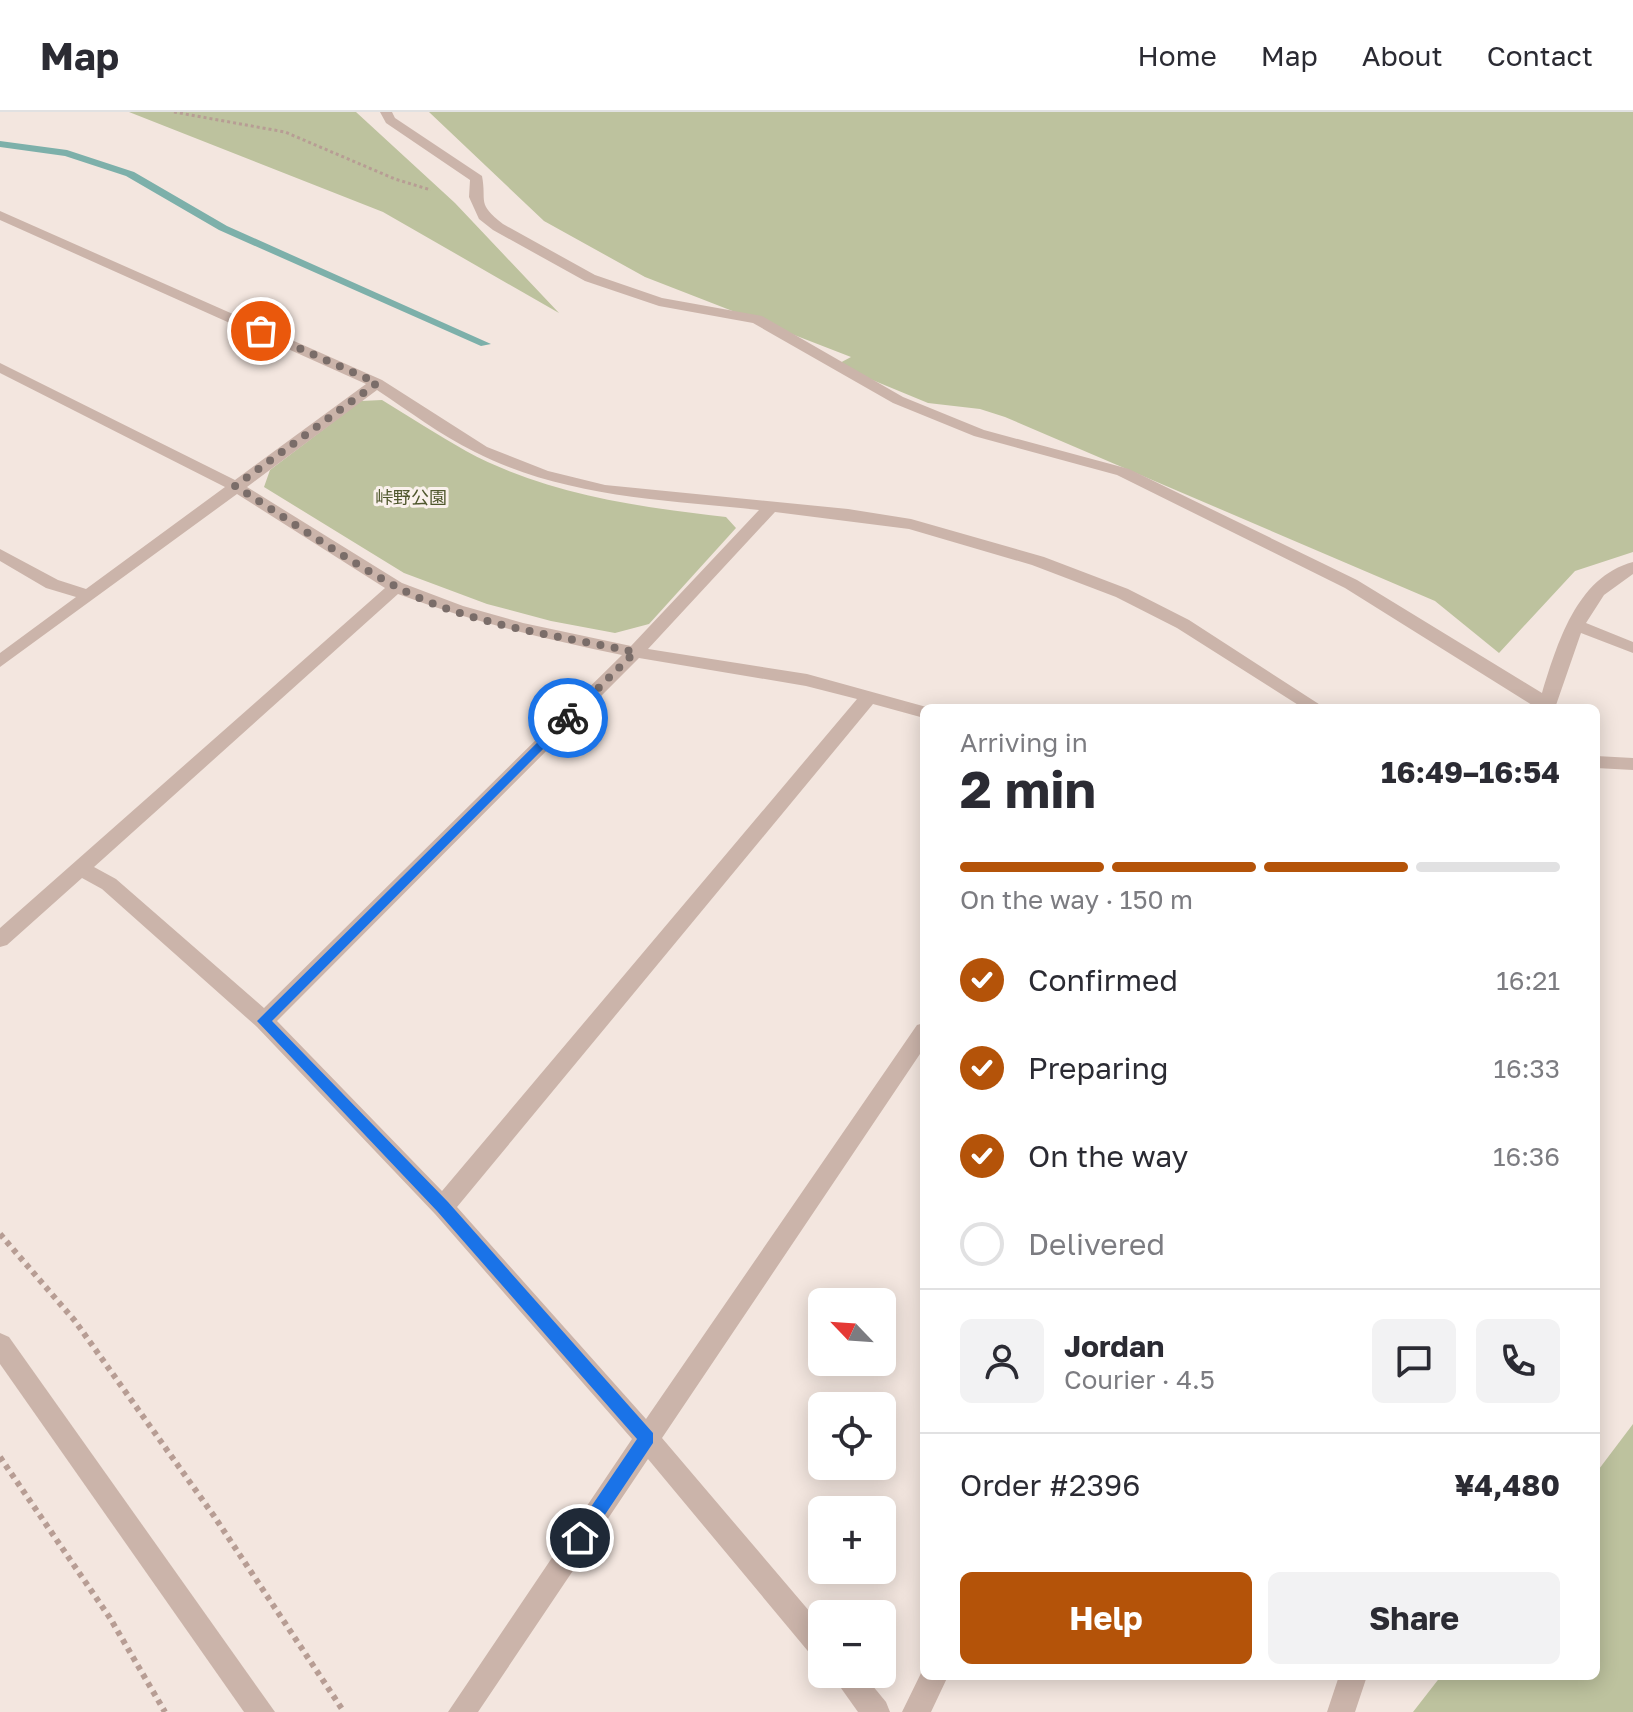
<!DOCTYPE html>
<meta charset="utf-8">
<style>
body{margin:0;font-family:"Golos Text","Noto Sans JP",sans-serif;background:#f2f2f3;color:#2b2b33;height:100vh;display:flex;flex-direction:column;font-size:30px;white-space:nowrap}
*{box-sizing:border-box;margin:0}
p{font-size:26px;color:#7c7c81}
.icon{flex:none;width:44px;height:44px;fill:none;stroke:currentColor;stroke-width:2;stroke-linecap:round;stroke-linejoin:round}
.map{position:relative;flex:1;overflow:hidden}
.sheet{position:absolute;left:920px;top:592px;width:680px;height:976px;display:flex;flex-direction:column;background:#fff;border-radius:12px;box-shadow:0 4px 20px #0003}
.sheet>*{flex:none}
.needle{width:52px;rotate:295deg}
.buttons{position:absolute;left:808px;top:1176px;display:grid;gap:16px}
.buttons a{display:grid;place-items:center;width:88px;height:88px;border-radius:12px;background:#fff;box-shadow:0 4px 20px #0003;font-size:40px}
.pin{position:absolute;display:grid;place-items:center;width:68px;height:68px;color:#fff;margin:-34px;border:4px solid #fff;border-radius:50%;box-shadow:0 2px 8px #0007}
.courier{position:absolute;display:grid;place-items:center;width:80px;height:80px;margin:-40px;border:6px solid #1a73e8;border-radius:50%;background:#fff;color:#222;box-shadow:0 2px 10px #0007}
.headline em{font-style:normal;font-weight:700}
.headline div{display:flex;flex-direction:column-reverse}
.headline{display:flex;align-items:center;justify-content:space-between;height:136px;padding:0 40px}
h1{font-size:52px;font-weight:700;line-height:60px}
.bar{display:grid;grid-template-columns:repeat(4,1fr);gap:12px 8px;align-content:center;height:96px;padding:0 40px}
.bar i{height:10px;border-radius:6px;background:#e1e1e2}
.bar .on{background:#b45309}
.bar p{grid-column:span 4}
.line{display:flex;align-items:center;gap:20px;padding:0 40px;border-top:2px solid #e1e1e2}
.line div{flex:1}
.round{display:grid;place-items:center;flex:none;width:84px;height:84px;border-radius:12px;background:#f2f2f3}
ol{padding:0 40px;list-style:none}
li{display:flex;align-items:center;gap:24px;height:88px}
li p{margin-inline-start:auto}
li .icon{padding:8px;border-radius:50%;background:#b45309;color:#fff;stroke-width:4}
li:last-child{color:#7c7c81}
li i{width:44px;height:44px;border:4px solid #e1e1e2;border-radius:50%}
.cta{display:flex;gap:16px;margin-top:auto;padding:16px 40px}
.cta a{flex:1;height:92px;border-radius:12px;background:#b45309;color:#fff;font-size:32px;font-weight:700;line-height:92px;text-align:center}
.cta a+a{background:#f2f2f3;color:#2b2b33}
header{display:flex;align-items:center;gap:48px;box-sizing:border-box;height:112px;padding:0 40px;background:#fff;border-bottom:2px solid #e1e1e2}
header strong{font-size:38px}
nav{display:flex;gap:44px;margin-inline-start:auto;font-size:28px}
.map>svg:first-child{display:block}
</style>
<header>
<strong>Map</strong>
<nav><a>Home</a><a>Map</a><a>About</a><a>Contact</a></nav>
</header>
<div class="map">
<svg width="1633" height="1600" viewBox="0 0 1633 1600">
<rect width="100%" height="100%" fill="#f3e6df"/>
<g fill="#bdc29e">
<path d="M129 0H356L455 91 559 201 383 100Z"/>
<path d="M429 0H1633V440L1575 459 1499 541 1435 489 1005 305 980 297 928 291 836 253 851 245 645 165 544 109Z"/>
<path d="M382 288C410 305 438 323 466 339 545 382 638 395 726 405L736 416 649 512 615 521 551 509 487 492 404 461 264 375 270 358 361 289Z"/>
<path d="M1633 1312V1600H1413L1441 1564H1596V1361Z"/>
</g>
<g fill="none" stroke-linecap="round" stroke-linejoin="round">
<path fill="#7db0aa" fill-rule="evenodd" d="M0 29 67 38 134 60 227 114 491 232 481 234 219 118 126 64 65 44 0 35Z"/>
<path stroke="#b79d94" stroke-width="3" stroke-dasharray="3 3" stroke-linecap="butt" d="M174 0 285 20 395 67 431 78"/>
<g stroke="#b79d94" stroke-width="6" stroke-dasharray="5 5" stroke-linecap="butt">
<path d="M0 1122 75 1209 214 1404 344 1600"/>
<path d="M0 1345 110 1506 165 1600"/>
</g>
<g fill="#cbb4aa" fill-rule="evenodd">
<path d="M380 0H392L395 6 482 64C487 90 476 91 503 112L595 163 662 186 762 204 903 285 984 318 1129 357 1357 468 1542 581C1557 533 1576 465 1633 450V462L1604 483 1586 511 1633 530V541L1581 521 1555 596H1537L1345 476 1117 363 974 324 893 291 753 211 659 194 585 169 493 118 479 107 469 85 470 68 386 11Z"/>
<path d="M0 99 382 268 487 335 548 359 605 373 848 397 911 407 1044 445 1128 477 1189 508 1325 596H1303L1177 516 1116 485 1032 453 909 417 775 400 648 537 807 562 930 596H924V606L873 592 457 1095 646 1307 917 913 924 911V936L662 1326 822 1514V1548L812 1544 648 1347 478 1600H448L632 1327 435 1102 257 915 102 777 82 766 7 833 0 835V816L385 476 237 382 0 555V541L76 485 46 476 0 449V437L58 468 86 477 225 375 0 261V251L235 368 366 272 0 108ZM377 278C409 299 440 323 475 340 563 385 663 388 759 398L631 534 523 511 463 494 402 471 247 375ZM398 482C472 510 546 527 622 543L264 896 116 767 94 755ZM639 546 806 574 857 587 442 1079 277 909Z"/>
<path d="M1596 644 1633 646V658L1596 656Z"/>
<path d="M924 1555V1564H948L931 1600H902Z"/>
<path d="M831 1562H863L886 1590 890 1600H858Z"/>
<path d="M1339 1564H1367L1355 1600H1327Z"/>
</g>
<path fill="#cbb4aa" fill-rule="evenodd" d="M0 1221 9 1225 275 1600H244L0 1252Z"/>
</g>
<path fill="#1a73e8" d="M564 604 574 606 272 909 448 1090 653 1321V1331L586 1431 580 1434 574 1431 571 1426 574 1420 637 1327 437 1099 257 909Z"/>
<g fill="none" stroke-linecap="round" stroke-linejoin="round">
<path stroke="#7a6d69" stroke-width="8" stroke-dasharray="0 14.4" d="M261 219 377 271 235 374C288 407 340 444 395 474 467 513 556 523 635 540L568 606"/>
</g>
<g text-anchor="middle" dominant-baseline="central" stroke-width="6" stroke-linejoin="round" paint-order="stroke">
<g font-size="18" fill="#4f572d" stroke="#faf1ec">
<text x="411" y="385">峠野公園</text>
</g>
</g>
</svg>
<div class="buttons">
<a><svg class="needle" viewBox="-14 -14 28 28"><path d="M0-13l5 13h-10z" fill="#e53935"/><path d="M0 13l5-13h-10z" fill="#7c7c81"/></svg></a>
<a><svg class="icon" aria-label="locate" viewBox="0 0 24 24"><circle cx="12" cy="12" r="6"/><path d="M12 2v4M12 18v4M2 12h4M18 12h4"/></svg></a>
<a>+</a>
<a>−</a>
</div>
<div class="pin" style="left:261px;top:219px;background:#ea580c"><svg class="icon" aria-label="bag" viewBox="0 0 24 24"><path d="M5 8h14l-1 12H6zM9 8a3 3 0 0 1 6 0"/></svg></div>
<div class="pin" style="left:580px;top:1426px;background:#1f2937"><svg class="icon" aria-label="home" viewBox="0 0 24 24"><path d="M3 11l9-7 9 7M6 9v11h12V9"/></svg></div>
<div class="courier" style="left:568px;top:606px"><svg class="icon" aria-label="bike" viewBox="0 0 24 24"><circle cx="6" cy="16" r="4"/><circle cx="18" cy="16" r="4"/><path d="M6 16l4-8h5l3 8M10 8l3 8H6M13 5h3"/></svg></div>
<section class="sheet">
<div class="headline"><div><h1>2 min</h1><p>Arriving in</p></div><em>16:49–16:54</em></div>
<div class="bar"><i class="on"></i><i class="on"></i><i class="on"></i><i></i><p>On the way · 150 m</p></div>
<ol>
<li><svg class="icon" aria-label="check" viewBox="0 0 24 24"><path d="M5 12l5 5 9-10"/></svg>Confirmed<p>16:21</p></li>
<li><svg class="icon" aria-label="check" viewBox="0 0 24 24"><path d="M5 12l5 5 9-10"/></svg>Preparing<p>16:33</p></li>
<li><svg class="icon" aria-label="check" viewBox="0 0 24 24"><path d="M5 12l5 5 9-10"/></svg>On the way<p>16:36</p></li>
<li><i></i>Delivered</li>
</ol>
<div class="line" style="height:144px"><a class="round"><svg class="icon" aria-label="person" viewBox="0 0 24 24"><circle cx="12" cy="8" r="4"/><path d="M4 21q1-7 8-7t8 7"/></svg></a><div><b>Jordan</b><p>Courier · 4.5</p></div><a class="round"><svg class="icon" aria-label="chat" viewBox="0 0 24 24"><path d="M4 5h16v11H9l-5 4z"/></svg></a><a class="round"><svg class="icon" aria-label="phone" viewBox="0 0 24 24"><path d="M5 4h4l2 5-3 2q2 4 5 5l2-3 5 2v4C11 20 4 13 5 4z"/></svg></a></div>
<div class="line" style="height:104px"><div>Order #2396</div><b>¥4,480</b></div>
<div class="cta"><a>Help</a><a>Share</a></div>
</section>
</div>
